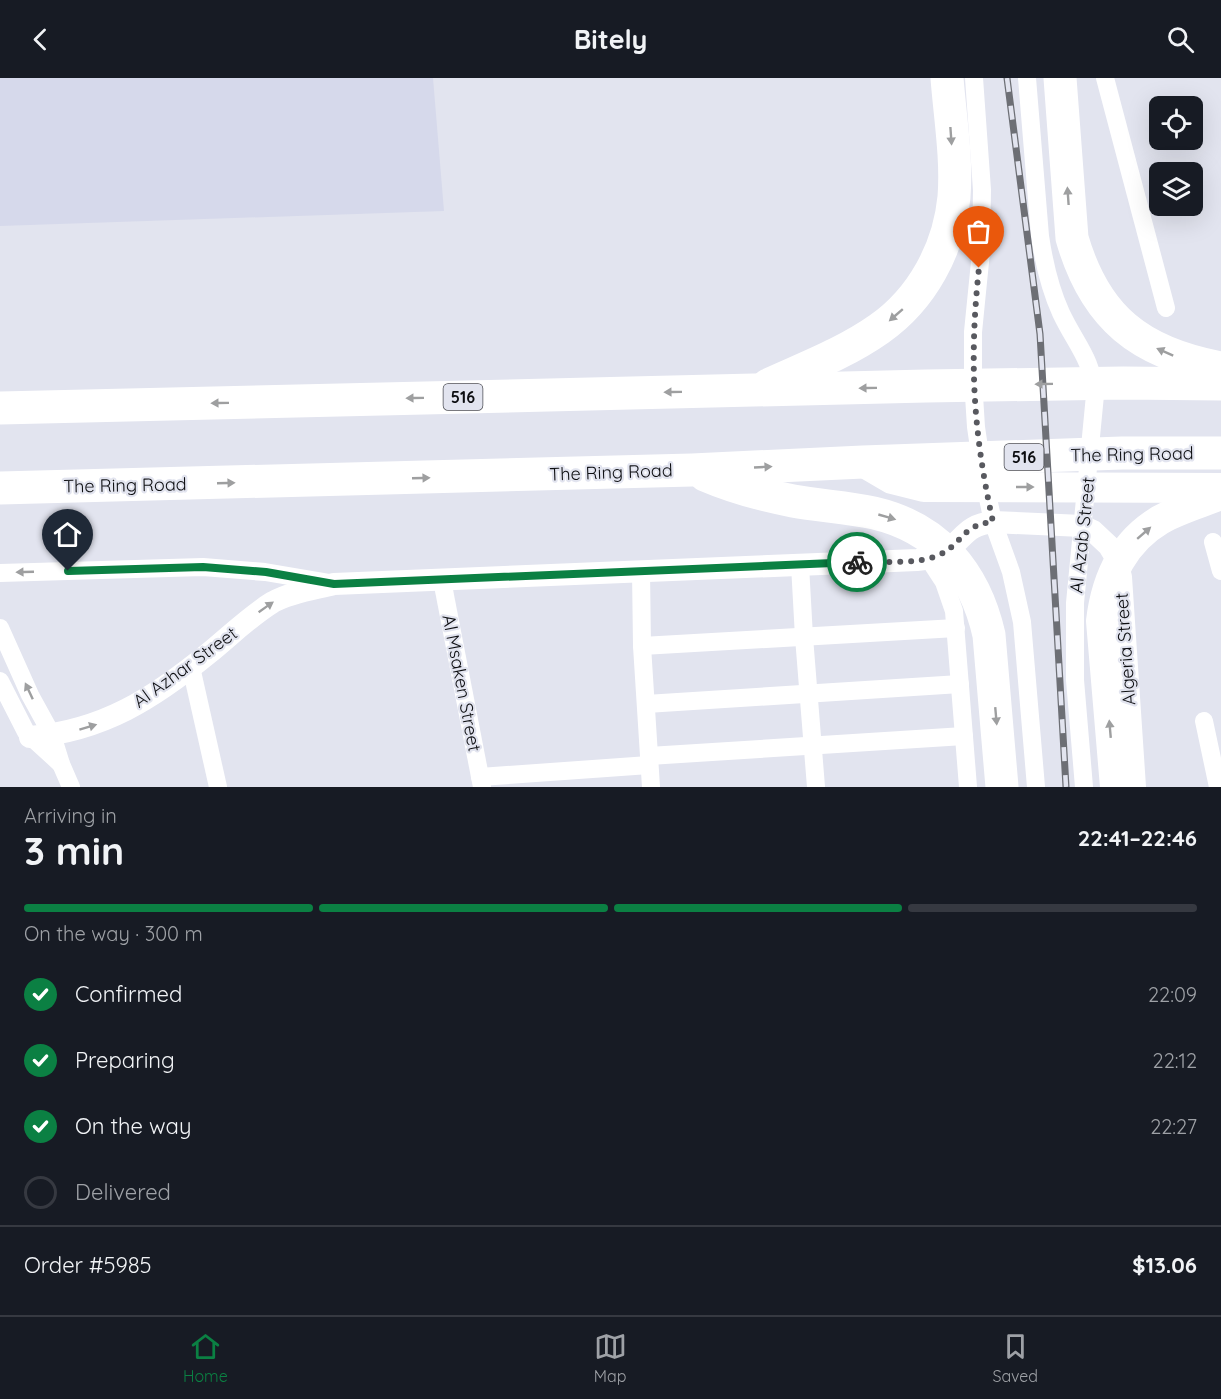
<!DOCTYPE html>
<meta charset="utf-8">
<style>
body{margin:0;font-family:Quicksand,sans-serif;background:#242831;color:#f1f3f6;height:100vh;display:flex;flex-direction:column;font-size:22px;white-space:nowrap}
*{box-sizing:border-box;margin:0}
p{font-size:20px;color:#9ea1a6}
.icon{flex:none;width:33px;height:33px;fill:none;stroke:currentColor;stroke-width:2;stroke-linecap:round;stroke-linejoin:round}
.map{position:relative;height:709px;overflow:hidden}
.details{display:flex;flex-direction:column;background:#171b24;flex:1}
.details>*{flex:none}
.buttons{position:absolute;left:1149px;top:18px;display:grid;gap:12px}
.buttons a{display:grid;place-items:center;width:54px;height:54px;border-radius:9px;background:#171b24;box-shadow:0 6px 24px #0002;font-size:30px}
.pin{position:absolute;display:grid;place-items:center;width:51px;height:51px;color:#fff;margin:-62px -26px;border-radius:50% 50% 50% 0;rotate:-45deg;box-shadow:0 0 6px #0007}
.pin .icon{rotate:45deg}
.courier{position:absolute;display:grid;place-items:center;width:60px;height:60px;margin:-30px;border:4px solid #0b8043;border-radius:50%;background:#fff;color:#222;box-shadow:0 2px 8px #0007}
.headline em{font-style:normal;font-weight:700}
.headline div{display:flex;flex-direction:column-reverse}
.headline{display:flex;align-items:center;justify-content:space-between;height:102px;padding:0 24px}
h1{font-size:39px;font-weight:700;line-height:45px}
.bar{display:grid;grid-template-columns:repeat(4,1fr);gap:9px 6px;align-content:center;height:72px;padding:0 24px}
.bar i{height:8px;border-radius:4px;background:#363941}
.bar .selected{background:#0b8043}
.bar p{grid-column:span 4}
.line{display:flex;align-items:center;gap:15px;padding:0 24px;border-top:2px solid #363941}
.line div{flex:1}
ol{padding:0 24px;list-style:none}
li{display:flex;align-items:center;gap:18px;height:66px}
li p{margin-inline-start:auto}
li .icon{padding:6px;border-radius:50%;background:#0b8043;color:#fff;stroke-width:4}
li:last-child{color:#9ea1a6}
li i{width:33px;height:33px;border:3px solid #363941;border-radius:50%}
header{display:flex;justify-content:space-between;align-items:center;height:78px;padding:0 24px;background:#171b24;font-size:27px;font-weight:700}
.tab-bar{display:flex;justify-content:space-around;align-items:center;height:84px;border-top:2px solid #363941;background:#171b24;font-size:16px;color:#9ea1a6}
.tab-bar a{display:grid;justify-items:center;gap:3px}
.tab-bar .selected{color:#0b8043}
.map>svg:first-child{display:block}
</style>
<header><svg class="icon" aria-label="back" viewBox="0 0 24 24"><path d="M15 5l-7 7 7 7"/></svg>Bitely<svg class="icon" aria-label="search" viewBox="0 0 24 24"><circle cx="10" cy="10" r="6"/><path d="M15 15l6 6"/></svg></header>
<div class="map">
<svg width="1221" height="709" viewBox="0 0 1221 709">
<rect width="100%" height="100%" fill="#e2e4ef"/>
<path fill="#d6d9eb" d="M0 0H433L444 133 0 148Z"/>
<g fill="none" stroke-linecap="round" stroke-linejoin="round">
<g stroke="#fff" stroke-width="18">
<path d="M974 0 982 112 981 174 973 254V302L976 349 983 397 993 444 1011 494 1022 544 1036 709"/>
<path d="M1027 0 1040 158C1044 185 1050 211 1061 235 1076 267 1092 280 1095 317L1075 525V602L1084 709"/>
<path d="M1105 0 1166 230"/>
<path d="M1213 464 1221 493"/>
<path d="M929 481 944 504 954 533 968 709"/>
<path d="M800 487 804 559 816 709"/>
<path d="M641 493 642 568 651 709"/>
<path d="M0 495 203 489 265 494 330 505"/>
<path d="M442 502 482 709"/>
<path d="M0 550 30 617 52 657 61 686 71 709"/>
<path d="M642 568 956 550"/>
<path d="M191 589 218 709"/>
<path d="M0 603 26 654 61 686"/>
<path d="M646 626 960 606"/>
<path d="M1204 643 1218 709"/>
<path d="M649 678 964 658"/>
<path d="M480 699 649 687"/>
</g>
<path stroke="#fff" stroke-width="22" d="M30 659C103 653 154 620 209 575 230 558 250 538 273 524 291 514 314 511 334 506L917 482C928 481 940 479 949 471 966 457 968 447 993 444L1082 448 1093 453 1109 468 1115 478 1121 499 1135 709"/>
<g stroke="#fff" stroke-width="30">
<path d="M863 384 892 401 924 409 1221 410"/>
<path d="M1115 709 1101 543C1106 501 1123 464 1160 442 1179 431 1201 425 1221 417"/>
</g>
<g stroke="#fff" stroke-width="33">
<path d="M1060 0 1072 160C1095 240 1140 275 1221 290"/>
<path d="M768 307C805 290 845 275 879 251 922 221 949 171 954 119 957 80 950 39 947 0"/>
<path d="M0 330 926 308 1123 305 1221 306"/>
<path d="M705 397C733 409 762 417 793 423 820 428 847 429 874 435 938 450 975 495 989 557L1002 709"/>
<path d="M0 410 692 392 863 384 1122 375H1221"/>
</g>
<defs>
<path id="rail" d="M1007 0 1040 256 1066 709"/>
</defs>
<use href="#rail" stroke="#6d6f75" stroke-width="7"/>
<use href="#rail" stroke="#e2e4ef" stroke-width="4.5" stroke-dasharray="14" stroke-linecap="butt"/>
</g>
<defs><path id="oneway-solid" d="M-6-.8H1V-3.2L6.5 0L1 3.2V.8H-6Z" transform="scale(1.5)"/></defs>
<g fill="#9e9fa0">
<use href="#oneway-solid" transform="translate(951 58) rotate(86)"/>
<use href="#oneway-solid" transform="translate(1068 118) rotate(-94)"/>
<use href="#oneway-solid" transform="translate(896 237) rotate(139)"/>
<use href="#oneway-solid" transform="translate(1165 274) rotate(-156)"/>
<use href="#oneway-solid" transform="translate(1044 306) rotate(179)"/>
<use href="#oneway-solid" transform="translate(868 310) rotate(179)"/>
<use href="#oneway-solid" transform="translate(673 314) rotate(179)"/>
<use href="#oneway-solid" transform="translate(415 320) rotate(179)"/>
<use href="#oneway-solid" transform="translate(220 325) rotate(179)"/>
<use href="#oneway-solid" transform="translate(763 389) rotate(-3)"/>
<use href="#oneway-solid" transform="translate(421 400) rotate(-2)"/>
<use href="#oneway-solid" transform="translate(226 405) rotate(-2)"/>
<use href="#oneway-solid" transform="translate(1025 409)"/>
<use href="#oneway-solid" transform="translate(887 439) rotate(16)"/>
<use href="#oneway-solid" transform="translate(1144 455) rotate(-41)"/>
<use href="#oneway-solid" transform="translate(25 494) rotate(178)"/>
<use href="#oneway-solid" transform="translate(266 529) rotate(-35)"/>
<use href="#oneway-solid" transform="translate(29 613) rotate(-115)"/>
<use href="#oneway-solid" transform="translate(996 638) rotate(85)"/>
<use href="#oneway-solid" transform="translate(88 649) rotate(-17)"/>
<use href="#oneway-solid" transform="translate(1110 651) rotate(-95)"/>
</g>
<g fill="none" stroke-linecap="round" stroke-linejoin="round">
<path stroke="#58595f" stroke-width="6" stroke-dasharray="0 10.8" d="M857 484C881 483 917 487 939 477 963 466 961 447 993 444 973 354 969 282 979 190"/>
<path stroke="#0b8043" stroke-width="8" d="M68 493 203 489 266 494 334 506 857 484"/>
</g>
<g text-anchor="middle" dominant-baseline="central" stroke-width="4.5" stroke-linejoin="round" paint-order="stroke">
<g fill="#e2e4ef" stroke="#4d4e54" stroke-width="1.5">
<rect x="443.5" y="306" width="39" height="26" rx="4.5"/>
<rect x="1004.5" y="366" width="39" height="26" rx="4.5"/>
</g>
<g font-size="16" font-weight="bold" fill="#0d0e11">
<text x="463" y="319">516</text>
<text x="1024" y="379">516</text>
</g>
<g font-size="18" fill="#0d0e11" stroke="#e2e4ef">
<text transform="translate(1132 376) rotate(-1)">The Ring Road</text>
<text transform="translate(611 394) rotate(-2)">The Ring Road</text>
<text transform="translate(125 407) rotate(-1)">The Ring Road</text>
<text transform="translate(1082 457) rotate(-84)">Al Azab Street</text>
<text transform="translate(1125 571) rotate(-94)">Algeria Street</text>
<text transform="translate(185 589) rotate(-36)">Al Azhar Street</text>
<text transform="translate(462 605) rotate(79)">Al Msaken Street</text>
</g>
</g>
</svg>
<div class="buttons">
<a><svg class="icon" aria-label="locate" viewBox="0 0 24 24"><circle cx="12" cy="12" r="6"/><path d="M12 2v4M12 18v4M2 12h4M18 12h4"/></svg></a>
<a><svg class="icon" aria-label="layers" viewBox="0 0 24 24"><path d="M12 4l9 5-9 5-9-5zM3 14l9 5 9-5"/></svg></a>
</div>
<div class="pin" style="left:979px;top:190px;background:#ea580c"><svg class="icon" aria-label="bag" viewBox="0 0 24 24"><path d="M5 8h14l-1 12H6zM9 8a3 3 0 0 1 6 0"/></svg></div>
<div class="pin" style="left:68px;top:493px;background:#1f2937"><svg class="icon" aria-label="home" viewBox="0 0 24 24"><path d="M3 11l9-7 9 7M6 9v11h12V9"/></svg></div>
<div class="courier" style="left:857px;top:484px"><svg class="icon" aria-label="bike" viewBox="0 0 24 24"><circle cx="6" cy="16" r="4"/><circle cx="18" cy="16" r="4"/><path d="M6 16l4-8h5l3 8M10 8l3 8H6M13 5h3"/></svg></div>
</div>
<section class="details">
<div class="headline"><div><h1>3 min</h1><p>Arriving in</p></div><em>22:41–22:46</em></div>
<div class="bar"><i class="selected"></i><i class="selected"></i><i class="selected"></i><i></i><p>On the way · 300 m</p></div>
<ol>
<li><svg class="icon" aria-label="check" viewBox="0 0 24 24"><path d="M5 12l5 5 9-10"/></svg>Confirmed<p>22:09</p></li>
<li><svg class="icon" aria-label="check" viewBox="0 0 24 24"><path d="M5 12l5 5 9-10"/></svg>Preparing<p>22:12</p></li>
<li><svg class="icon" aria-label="check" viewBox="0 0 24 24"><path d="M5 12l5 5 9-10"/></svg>On the way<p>22:27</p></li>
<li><i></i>Delivered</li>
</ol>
<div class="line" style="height:78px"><div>Order #5985</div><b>$13.06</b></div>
</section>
<nav class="tab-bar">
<a class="selected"><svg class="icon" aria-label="home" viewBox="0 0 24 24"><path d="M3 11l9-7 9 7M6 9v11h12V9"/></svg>Home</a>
<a><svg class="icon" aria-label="map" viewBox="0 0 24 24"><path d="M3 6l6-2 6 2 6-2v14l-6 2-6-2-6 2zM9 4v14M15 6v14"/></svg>Map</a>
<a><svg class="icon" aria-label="saved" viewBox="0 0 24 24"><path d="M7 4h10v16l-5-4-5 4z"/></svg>Saved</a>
</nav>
